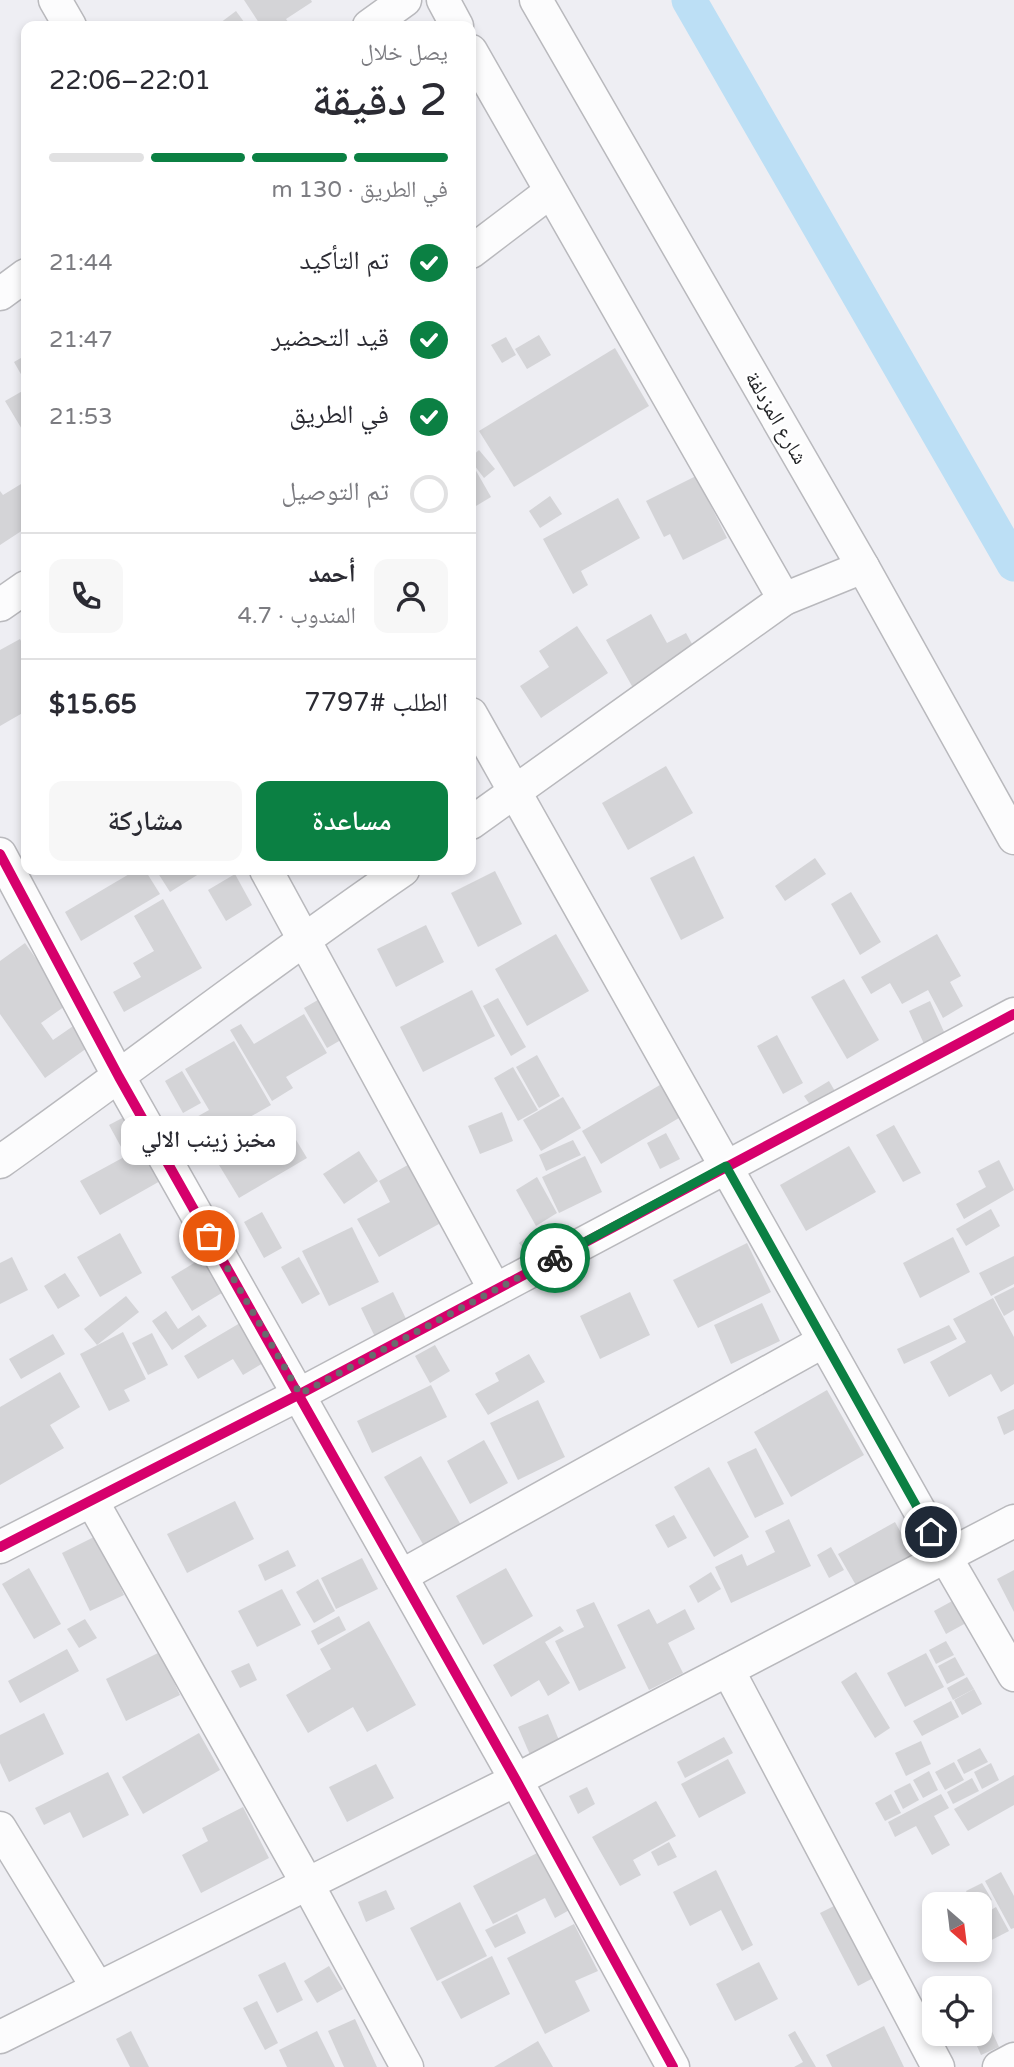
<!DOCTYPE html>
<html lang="ar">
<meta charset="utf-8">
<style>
body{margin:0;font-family:"Varela Round","Noto Naskh Arabic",sans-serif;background:#f7f7f7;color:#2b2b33;direction:rtl;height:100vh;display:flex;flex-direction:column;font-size:26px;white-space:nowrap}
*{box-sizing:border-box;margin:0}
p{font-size:23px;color:#7c7c81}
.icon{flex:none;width:38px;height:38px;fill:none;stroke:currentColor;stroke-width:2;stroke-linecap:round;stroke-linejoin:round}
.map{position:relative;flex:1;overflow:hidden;direction:ltr}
.side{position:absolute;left:21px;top:21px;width:455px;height:854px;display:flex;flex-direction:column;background:#fff;border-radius:14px;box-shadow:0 4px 10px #0003;direction:rtl}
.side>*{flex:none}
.needle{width:46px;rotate:152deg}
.buttons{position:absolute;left:922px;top:1892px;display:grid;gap:14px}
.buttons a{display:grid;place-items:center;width:70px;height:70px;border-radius:14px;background:#fff;box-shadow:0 4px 10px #0003;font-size:35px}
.pin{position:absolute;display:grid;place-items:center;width:60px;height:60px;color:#fff;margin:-30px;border:4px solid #fff;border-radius:50%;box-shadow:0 2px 7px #0007}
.courier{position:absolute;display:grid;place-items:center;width:70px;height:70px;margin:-35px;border:5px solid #0b8043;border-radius:50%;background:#fff;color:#222;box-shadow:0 2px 9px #0007}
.bubble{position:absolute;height:49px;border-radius:14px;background:#fff;box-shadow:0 4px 10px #0003;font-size:23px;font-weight:600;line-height:49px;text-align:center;direction:rtl}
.headline em{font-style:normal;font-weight:600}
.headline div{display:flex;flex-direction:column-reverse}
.headline{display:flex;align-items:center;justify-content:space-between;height:119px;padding:0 28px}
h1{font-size:46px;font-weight:600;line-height:52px}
.bar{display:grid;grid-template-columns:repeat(4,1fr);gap:10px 7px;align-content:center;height:84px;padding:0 28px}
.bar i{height:9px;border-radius:5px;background:#e1e1e2}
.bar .on{background:#0b8043}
.bar p{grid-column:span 4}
.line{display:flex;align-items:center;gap:18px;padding:0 28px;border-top:2px solid #e1e1e2}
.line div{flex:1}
.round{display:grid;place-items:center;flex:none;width:74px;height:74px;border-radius:14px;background:#f7f7f7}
ol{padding:0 28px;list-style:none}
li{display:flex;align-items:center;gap:21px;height:77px}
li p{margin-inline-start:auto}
li .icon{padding:7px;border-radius:50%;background:#0b8043;color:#fff;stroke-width:4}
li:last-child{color:#7c7c81}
li i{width:38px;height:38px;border:4px solid #e1e1e2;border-radius:50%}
.button{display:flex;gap:14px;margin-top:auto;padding:14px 28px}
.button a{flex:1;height:80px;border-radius:14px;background:#0b8043;color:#fff;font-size:28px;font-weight:600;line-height:80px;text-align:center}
.button a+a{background:#f7f7f7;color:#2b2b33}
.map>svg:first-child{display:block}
</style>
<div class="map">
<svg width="1014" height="2067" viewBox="0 0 1014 2067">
<rect width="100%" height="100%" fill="#eeeef3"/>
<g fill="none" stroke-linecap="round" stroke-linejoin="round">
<path stroke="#bcdff5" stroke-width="35" d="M689 0 1014 564"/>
</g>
<g fill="#d4d4d7">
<path d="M244 0H311L312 2 286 19 291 26H261Z"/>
<path d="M236 11 247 26H216Z"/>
<path d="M539 335 551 355 527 369 515 349Z"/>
<path d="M506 337 516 355 502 363 491 345Z"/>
<path d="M615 348 649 406 514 487 479 431Z"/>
<path d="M26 355V383L14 362Z"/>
<path d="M26 389V436L5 401Z"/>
<path d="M479 450 495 469 484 478 471 461V457Z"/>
<path d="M471 462 491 497 471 509Z"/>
<path d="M696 476 727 538 683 560 670 534 664 537 646 501Z"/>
<path d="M26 481V528L0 545V491L3 495Z"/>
<path d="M550 496 562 514 540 528 529 511Z"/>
<path d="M618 498 640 538 581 571 588 585 573 594 543 539Z"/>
<path d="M651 614 667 643 686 633 701 660 637 695 606 640Z"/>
<path d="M577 626 608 673 541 718 520 686 549 667 539 651Z"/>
<path d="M20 639 26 651V711L0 726V650Z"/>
<path d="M666 766 693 813 628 850 602 803Z"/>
<path d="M694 856 724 918 681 940 650 878Z"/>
<path d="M815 858 826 874 785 901 775 886Z"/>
<path d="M136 870H145L160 894 81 941 65 912Z"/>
<path d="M156 870H201L202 872 170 892Z"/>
<path d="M495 871 522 924 478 947 451 893Z"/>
<path d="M235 874 252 905 226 921 208 890Z"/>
<path d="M851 892 881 942 860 955 831 904Z"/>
<path d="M163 899 202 968 124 1012 113 992 141 977 133 963 154 951 134 916Z"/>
<path d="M426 925 444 962 396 987 377 949Z"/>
<path d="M556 934 589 991 527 1026 495 969Z"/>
<path d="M937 934 961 976 950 982 963 1006 943 1018 928 990 902 1004 890 983 871 994 861 977Z"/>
<path d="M25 943 68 1004 41 1023 53 1040 79 1022 94 1043 45 1078 0 1014V961Z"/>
<path d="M844 979 879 1040 847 1059 811 997Z"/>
<path d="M472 990 495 1036 423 1072 400 1027Z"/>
<path d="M323 997 346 1037 327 1048 304 1008Z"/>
<path d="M498 998 526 1047 511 1056 483 1006Z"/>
<path d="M930 1001 946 1036 925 1046 909 1011Z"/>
<path d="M304 1014 327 1053 286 1077 293 1088 272 1101 230 1030 241 1024 254 1044Z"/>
<path d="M777 1035 803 1083 783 1094 757 1046Z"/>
<path d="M234 1041 271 1105 206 1142 193 1119 209 1110 185 1069Z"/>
<path d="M537 1055 560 1096 539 1108 516 1067Z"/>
<path d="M513 1067 538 1110 518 1121 494 1078Z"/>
<path d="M182 1071 201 1103 183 1113 165 1081Z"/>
<path d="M829 1081 839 1098 815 1112 804 1096Z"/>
<path d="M665 1082 684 1115 601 1164 582 1131Z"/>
<path d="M563 1097 581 1128 541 1151 523 1120Z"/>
<path d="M502 1112 513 1141 480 1154 468 1126Z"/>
<path d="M126 1116 162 1180 100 1215 80 1181 126 1156 109 1125Z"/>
<path d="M287 1125 307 1158 239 1198 219 1165Z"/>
<path d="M894 1125 921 1173 903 1182 876 1135Z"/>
<path d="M666 1133 680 1159 660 1169 647 1143Z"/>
<path d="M573 1140 581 1155 546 1171 539 1155Z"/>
<path d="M849 1146 876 1192 806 1231 780 1185Z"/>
<path d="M359 1151 378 1181 344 1204 323 1174Z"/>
<path d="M585 1156 602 1192 559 1213 542 1177Z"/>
<path d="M999 1160 1014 1190 964 1219 956 1204 986 1187 978 1171Z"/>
<path d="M415 1161 448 1219 379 1257 357 1219 390 1202 379 1181Z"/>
<path d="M537 1177 557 1213 536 1226 516 1190Z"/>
<path d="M991 1209 1000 1226 966 1246 956 1229Z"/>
<path d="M262 1212 282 1248 264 1258 244 1222Z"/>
<path d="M352 1227 379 1282 329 1306 302 1251Z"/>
<path d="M533 1232 551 1255 536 1267 519 1243Z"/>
<path d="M120 1233 142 1273 100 1297 77 1257Z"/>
<path d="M953 1237 970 1272 920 1298 903 1263Z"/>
<path d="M747 1243 771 1292 698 1328 673 1280Z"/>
<path d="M1014 1256V1284L991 1296 979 1273Z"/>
<path d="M12 1257 28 1290 0 1304V1263Z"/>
<path d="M204 1257 225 1291 192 1311 171 1277Z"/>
<path d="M299 1257 320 1294 302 1304 281 1267Z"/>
<path d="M65 1273 80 1296 58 1309 44 1286Z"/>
<path d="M1014 1287V1310L1004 1316 994 1297Z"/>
<path d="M393 1292 409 1325 377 1341 361 1308Z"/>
<path d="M630 1292 650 1335 600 1359 580 1316Z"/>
<path d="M126 1296 139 1312 97 1345 84 1329Z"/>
<path d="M993 1298 1014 1337V1384L1001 1392 991 1374 949 1397 930 1362 966 1342 953 1319Z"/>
<path d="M762 1303 780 1341 731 1364 714 1325Z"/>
<path d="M166 1311 178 1329 199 1315 207 1326 172 1350 152 1321Z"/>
<path d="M240 1323 263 1363 243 1375 233 1359 198 1379 184 1356Z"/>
<path d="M949 1325 957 1339 904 1364 897 1349Z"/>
<path d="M123 1332 146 1379 124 1390 130 1401 109 1411 80 1354Z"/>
<path d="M152 1333 168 1365 148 1375 132 1343Z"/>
<path d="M53 1334 65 1354 21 1379 9 1359Z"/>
<path d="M435 1345 450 1371 430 1383 415 1356Z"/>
<path d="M529 1354 545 1382 488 1415 475 1394 499 1381 495 1373Z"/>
<path d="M60 1372 80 1407 50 1425 64 1448 0 1485V1407Z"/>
<path d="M431 1385 447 1417 372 1453 357 1421Z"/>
<path d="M827 1390 864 1455 791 1497 754 1432Z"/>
<path d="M538 1400 565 1457 518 1480 490 1423Z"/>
<path d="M1014 1409V1430L1004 1435 997 1417Z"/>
<path d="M484 1440 508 1483 470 1504 447 1461Z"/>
<path d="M756 1448 784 1504 755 1518 727 1462Z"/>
<path d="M421 1456 461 1525 424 1546 384 1477Z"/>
<path d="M709 1467 749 1537 714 1557 674 1487Z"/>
<path d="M235 1501 254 1539 187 1573 167 1534Z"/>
<path d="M674 1515 687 1538 668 1548 655 1525Z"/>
<path d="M789 1519 811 1566 731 1603 715 1567 742 1554 747 1566 775 1552 765 1531Z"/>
<path d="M895 1522 917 1562 861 1594 838 1554Z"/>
<path d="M96 1536 124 1595 90 1611 62 1553Z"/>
<path d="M831 1547 844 1570 829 1578 817 1555Z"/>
<path d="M288 1550 296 1566 265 1581 258 1565Z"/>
<path d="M362 1558 378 1589 336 1609 321 1578Z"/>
<path d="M29 1568 61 1624 34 1639 2 1584Z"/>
<path d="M506 1568 533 1616 483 1645 456 1596Z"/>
<path d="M1014 1570V1612L997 1579Z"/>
<path d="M711 1572 721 1589 698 1603 689 1586Z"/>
<path d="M318 1579 335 1611 314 1623 296 1592Z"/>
<path d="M282 1589 301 1625 257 1647 238 1611Z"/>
<path d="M954 1600 966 1623 946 1634 934 1611Z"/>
<path d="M594 1602 626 1668 579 1691 555 1641 584 1627 576 1610Z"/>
<path d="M649 1609 657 1624 685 1609 695 1629 668 1643 683 1673 649 1690 617 1625Z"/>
<path d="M339 1616 346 1630 318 1645 311 1631Z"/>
<path d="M85 1619 97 1638 79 1648 67 1629Z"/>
<path d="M369 1621 416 1705 367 1732 353 1707 308 1733 286 1695 331 1669 320 1649Z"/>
<path d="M560 1626 564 1631 545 1642 570 1683 548 1696 539 1680 511 1697 493 1665Z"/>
<path d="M946 1641 954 1655 936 1664 929 1650Z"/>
<path d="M67 1649 79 1671 20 1703 8 1681Z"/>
<path d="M160 1652 180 1695 126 1721 106 1679Z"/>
<path d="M926 1653 944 1687 905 1707 887 1673Z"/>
<path d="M955 1657 965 1675 947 1684 938 1666Z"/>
<path d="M249 1663 257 1680 240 1688 231 1671Z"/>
<path d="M856 1672 890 1728 875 1738 841 1682Z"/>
<path d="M967 1677 974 1689 953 1700 947 1688Z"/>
<path d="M974 1689 982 1704 962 1715 954 1700Z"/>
<path d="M951 1701 959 1717 922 1736 913 1721Z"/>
<path d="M44 1713 64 1754 9 1782 0 1763V1735Z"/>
<path d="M548 1714 564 1752 534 1764 518 1727Z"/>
<path d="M199 1733 220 1770 143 1814 122 1777Z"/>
<path d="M724 1737 733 1753 685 1778 677 1762Z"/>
<path d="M921 1741 931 1764 906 1776 895 1753Z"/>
<path d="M980 1748 988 1762 964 1774 957 1760Z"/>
<path d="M728 1759 746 1793 699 1818 681 1784Z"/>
<path d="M954 1762 964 1780 945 1790 935 1772Z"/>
<path d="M991 1763 999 1780 982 1789 974 1772Z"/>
<path d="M376 1764 394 1798 347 1822 329 1787Z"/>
<path d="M929 1771 938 1790 923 1798 913 1780Z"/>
<path d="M108 1772 129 1815 83 1838 70 1812 44 1825 35 1808Z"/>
<path d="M1014 1775V1805L968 1831 954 1809Z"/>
<path d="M972 1778 979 1791 953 1804 947 1792Z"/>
<path d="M910 1783 919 1800 903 1809 894 1791Z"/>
<path d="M587 1787 595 1804 578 1814 569 1796Z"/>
<path d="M891 1794 901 1813 885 1821 875 1803Z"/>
<path d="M941 1794 949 1808 934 1816 950 1845 932 1855 916 1826 895 1837 888 1822Z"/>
<path d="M656 1801 676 1836 633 1860 641 1875 620 1886 592 1837Z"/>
<path d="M243 1807 269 1858 201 1893 182 1855 208 1841 202 1828Z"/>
<path d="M669 1842 677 1857 658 1866 651 1852Z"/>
<path d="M543 1850 573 1908 555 1918 545 1898 493 1924 473 1886Z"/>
<path d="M716 1870 753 1945 742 1951 721 1910 690 1926 673 1892Z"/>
<path d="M1001 1872 1014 1896V1928L1011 1929 985 1881Z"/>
<path d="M982 1883 992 1900 980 1906V1904H973L966 1891Z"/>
<path d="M386 1890 395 1909 366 1922 358 1902Z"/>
<path d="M460 1902 487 1956 437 1981 410 1928Z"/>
<path d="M842 1902 879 1975 858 1986 820 1913Z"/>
<path d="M996 1907 1009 1931 980 1946V1916Z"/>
<path d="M517 1914 526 1933 495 1948 485 1930Z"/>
<path d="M574 1924 598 1971 575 1981 590 2011 545 2034 507 1958Z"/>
<path d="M492 1956 510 1994 461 2019 441 1982Z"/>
<path d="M285 1962 303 2000 277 2013 258 1975Z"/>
<path d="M759 1962 778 1999 735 2021 716 1984Z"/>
<path d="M329 1966 343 1989 317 2003 304 1981Z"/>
<path d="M257 2001 278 2043 265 2050 243 2008Z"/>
<path d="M355 2019 377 2067H344L328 2031Z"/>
<path d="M884 2026 904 2067H832L826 2055Z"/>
<path d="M990 2027 999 2047 981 2055 972 2035Z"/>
<path d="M131 2031 149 2067H130L116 2039Z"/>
<path d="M317 2031 335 2067H287L279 2050Z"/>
<path d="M795 2031 816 2067H794L803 2062 788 2035Z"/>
<path d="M538 2041 553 2067H494Z"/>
</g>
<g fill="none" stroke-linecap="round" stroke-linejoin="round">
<defs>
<g id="minor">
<path d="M55 0 70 26"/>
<path d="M443 0 457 26"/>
<path d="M536 0 863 567 1014 838"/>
<path d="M369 26 405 0"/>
<path d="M471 51 784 599"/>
<path d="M471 252 550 192"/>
<path d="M0 294 26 275"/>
<path d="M0 605 26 587"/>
<path d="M471 714 945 1556 1014 1675"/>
<path d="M471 823 784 599 863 567"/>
<path d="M0 854 119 1077 516 1780 673 2067"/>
<path d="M266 870 495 1290"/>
<path d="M0 1162C135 1066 266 964 403 870"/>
<path d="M92 1501 308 1885 407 2067"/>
<path d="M0 1547 300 1394 1014 1014"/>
<path d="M401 1576 824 1341"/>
<path d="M728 1670 938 2067"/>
<path d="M0 1828 97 1987"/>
<path d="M0 2037 516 1780 1014 1521"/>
<path d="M999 2067 1014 2059"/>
</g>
</defs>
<use href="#minor" stroke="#b9b9bd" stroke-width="35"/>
<use href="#minor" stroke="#fcfcfd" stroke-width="32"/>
<defs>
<g id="cycleway">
<path d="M0 854 119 1077 516 1780 673 2067"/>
<path d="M0 1547 300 1394 1014 1014"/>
</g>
</defs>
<use href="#cycleway" stroke="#fff" stroke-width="15"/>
<use href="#cycleway" stroke="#d6006c" stroke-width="10"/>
</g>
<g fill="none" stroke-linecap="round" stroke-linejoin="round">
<path stroke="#6a6b6e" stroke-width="7" stroke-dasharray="0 12.6" d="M209 1236 300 1394 555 1258"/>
<path stroke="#0b8043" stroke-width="9" d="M555 1258 726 1166 931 1532"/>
</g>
<g text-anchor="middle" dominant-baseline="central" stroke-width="5" stroke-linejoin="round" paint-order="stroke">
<g font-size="21" fill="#232427" stroke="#fff">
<text transform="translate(776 418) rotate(60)">شارع المزدلفة</text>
</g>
</g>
</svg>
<div class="buttons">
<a><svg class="needle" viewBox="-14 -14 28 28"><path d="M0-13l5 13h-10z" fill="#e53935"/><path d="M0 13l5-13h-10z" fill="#7c7c81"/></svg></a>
<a><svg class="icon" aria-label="locate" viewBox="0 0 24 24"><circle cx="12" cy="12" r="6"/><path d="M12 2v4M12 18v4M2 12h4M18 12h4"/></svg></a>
</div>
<div class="pin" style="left:209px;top:1236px;background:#ea580c"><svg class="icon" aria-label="bag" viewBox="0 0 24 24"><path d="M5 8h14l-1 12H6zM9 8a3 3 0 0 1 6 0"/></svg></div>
<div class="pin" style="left:931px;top:1532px;background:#1f2937"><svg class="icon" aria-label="home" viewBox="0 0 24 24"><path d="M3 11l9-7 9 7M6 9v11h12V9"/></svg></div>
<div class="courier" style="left:555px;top:1258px"><svg class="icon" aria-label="bike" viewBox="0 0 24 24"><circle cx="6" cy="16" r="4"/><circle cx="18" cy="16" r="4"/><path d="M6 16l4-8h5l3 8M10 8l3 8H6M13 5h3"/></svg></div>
<div class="bubble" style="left:121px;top:1116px;width:175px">مخبز زينب الالي</div>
<section class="side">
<div class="headline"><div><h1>2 دقيقة</h1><p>يصل خلال</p></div><em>22:01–22:06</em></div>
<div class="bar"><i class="on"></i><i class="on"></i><i class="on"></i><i></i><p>في الطريق · 130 m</p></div>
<ol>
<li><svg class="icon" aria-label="check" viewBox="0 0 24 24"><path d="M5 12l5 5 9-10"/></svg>تم التأكيد<p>21:44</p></li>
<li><svg class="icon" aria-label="check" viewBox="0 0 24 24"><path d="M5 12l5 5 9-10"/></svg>قيد التحضير<p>21:47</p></li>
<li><svg class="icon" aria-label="check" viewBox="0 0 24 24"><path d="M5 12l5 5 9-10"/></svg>في الطريق<p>21:53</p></li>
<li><i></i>تم التوصيل</li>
</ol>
<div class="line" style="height:126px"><a class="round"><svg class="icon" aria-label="person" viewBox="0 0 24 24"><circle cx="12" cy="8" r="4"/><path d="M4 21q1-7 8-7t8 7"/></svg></a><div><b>أحمد</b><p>المندوب · 4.7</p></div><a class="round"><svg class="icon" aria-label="phone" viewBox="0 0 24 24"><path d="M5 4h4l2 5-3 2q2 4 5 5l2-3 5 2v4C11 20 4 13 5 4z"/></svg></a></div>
<div class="line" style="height:91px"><div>الطلب #7797</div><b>$15.65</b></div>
<div class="button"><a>مساعدة</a><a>مشاركة</a></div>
</section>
</div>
